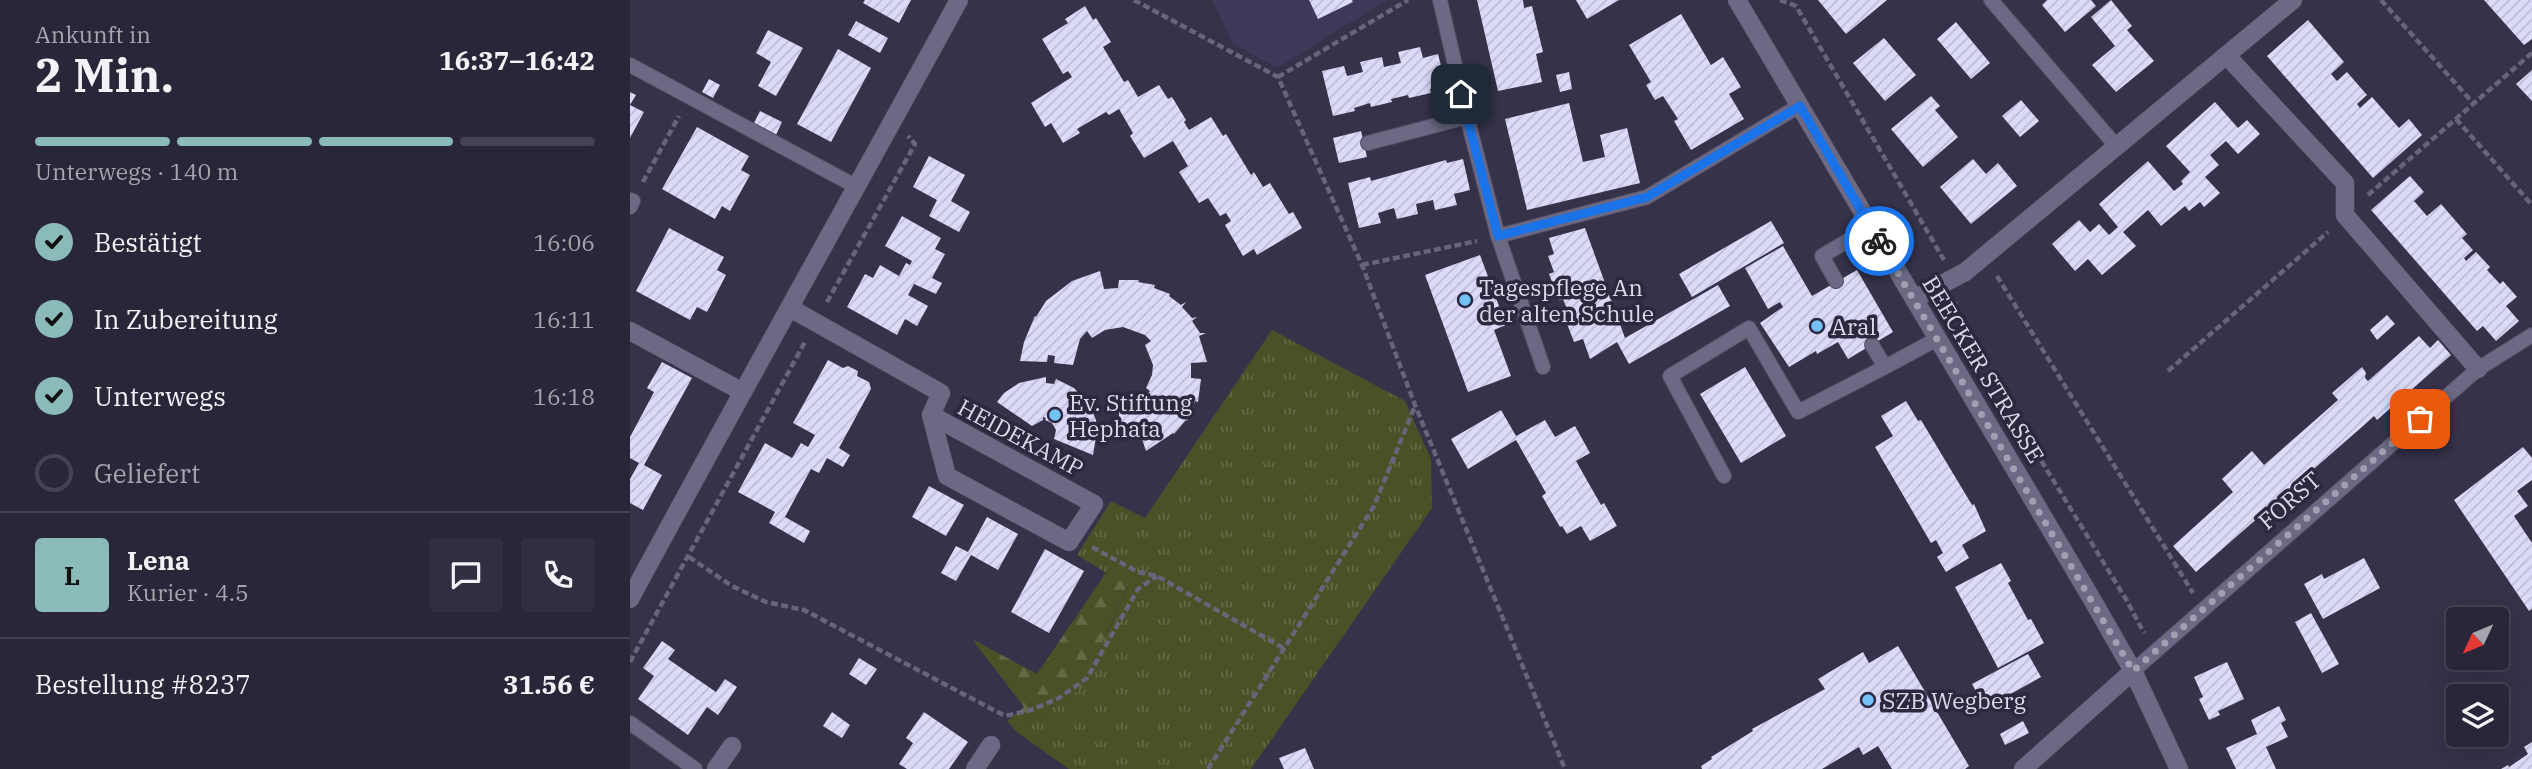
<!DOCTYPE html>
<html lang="de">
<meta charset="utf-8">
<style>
body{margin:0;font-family:"IBM Plex Serif",serif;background:#302e40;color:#f1f3f6;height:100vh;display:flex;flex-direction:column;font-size:26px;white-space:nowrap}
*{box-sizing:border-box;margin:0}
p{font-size:23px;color:#a5a5ae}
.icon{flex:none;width:38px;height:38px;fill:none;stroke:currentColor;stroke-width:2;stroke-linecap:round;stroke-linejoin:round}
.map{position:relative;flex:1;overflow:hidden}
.sheet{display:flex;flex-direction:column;background:#282638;width:630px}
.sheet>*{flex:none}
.needle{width:46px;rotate:226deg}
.controls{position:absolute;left:1816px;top:607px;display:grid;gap:14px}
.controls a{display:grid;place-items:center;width:63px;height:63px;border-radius:7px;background:#282638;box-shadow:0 7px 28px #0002,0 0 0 2px #444353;font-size:35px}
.pin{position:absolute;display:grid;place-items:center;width:60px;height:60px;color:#fff;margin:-30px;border-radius:14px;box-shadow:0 4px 10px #0006}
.courier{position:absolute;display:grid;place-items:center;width:70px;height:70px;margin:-35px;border:5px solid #1a73e8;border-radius:50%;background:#fff;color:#222;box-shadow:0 2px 9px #0007}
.head em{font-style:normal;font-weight:800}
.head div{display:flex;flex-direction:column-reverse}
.head{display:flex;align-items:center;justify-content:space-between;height:119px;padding:0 35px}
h1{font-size:46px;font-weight:800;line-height:52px}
.bar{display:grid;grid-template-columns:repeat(4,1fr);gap:10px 7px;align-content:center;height:84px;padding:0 35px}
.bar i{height:9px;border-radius:5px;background:#444353}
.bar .selected{background:#8bbbb9}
.bar p{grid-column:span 4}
.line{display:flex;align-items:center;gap:18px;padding:0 35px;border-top:2px solid #444353}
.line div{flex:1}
.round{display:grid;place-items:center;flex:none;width:74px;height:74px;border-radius:7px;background:#302e40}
ol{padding:0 35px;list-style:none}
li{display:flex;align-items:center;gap:21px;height:77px}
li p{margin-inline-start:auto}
li .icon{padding:7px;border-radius:50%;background:#8bbbb9;color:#111;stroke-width:4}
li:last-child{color:#a5a5ae}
li i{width:38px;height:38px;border:4px solid #444353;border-radius:50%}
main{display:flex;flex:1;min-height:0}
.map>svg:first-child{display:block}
</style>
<main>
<section class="sheet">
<div class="head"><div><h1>2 Min.</h1><p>Ankunft in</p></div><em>16:37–16:42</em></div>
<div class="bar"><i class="selected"></i><i class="selected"></i><i class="selected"></i><i></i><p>Unterwegs · 140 m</p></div>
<ol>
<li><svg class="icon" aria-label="check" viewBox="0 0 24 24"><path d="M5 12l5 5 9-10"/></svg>Bestätigt<p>16:06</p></li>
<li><svg class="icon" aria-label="check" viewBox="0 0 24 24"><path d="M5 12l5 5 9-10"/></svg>In Zubereitung<p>16:11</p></li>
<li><svg class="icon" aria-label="check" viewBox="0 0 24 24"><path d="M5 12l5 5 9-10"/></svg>Unterwegs<p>16:18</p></li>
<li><i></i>Geliefert</li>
</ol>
<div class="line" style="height:126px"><b class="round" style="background:#8bbbb9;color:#111">L</b><div><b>Lena</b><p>Kurier · 4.5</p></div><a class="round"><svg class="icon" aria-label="chat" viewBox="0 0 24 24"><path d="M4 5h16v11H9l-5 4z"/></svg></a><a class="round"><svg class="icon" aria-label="phone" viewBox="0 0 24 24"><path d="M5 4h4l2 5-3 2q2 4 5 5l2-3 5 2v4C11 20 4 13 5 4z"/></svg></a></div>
<div class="line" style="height:91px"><div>Bestellung #8237</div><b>31.56 €</b></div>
</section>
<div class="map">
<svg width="1902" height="769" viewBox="0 0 1902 769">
<defs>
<pattern id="forest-firs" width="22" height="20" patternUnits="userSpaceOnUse" patternTransform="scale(1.75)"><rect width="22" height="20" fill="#4a5127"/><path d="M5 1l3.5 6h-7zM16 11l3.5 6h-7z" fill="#646946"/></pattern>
<pattern id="park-tufts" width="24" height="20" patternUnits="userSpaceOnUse" patternTransform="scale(1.75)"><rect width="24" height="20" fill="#4a5127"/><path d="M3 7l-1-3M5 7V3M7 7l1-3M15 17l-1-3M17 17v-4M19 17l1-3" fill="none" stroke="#646946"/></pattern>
<pattern id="building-hatch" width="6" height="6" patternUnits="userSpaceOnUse" patternTransform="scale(1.75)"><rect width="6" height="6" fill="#dcdaf9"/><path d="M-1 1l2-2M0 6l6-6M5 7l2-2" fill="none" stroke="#bdbbd5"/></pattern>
</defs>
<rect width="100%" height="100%" fill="#35324a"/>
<path fill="#3d3958" d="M582 0H757L647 68 603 44Z"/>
<path fill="url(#forest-firs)" d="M477 571 498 585 452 688 398 721 388 733 377 721 394 707 342 639 407 674Z"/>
<path fill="url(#park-tufts)" d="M642 330 775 401 801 459 802 508 621 769H439L388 733 398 721 452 688 498 586 447 555 481 501 515 518Z"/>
<g fill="url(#building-hatch)">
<path d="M235 0H281L269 23 233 3Z"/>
<path d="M679 0H722L723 2 688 19Z"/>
<path d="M847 0H893L894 8 902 6 913 52 906 54 912 82 868 91Z"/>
<path d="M946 0H989L957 19Z"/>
<path d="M1188 0H1257L1216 34Z"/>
<path d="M1417 0H1461L1466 6 1435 32 1412 5Z"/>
<path d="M1481 0 1502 26 1497 30 1524 61 1486 92 1462 65 1485 46 1461 17Z"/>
<path d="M1854 0H1902V39L1894 45Z"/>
<path d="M455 6 463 20 466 18 481 42 473 47 494 82 498 80 508 97 529 85 538 99 542 97 556 120 554 122 559 130 581 117 593 136 596 134 621 175 624 172 633 187 640 183 659 214 663 212 672 228 627 255 624 249 613 256 595 225 601 221 596 213 590 216 578 198 569 203 549 172 558 166 543 141 514 158 500 136 503 133 489 109 479 115 476 112 447 129 450 133 433 143 421 123 415 127 401 103 442 77 438 71 433 74 412 39 438 23 435 19Z"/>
<path d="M1051 14 1081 65 1093 57 1111 87 1099 94 1114 119 1061 150 1044 121 1048 119 1033 96 1025 100 1016 85 1021 82 999 45Z"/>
<path d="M1678 20 1714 62 1701 74 1707 81 1717 72 1737 95 1727 104 1730 108 1742 97 1769 128 1779 119 1792 135 1743 178 1637 56Z"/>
<path d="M226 21 258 38 250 53 218 35Z"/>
<path d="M1326 22 1360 63 1341 79 1307 39Z"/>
<path d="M138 30 173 48 146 96 128 86 141 62 126 53Z"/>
<path d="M1254 38 1286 75 1255 101 1223 63Z"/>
<path d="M790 47 793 58 808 54 816 85 800 89 801 93 779 98 778 95 761 99 762 102 741 107 740 103 724 108 725 111 703 116 692 71 714 66 717 76 733 72 730 62 752 57 754 67 771 63 768 52Z"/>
<path d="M208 49 241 68 201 142 167 124Z"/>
<path d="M1902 70V101L1886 84Z"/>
<path d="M939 72 942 89 930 92 926 75Z"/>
<path d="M79 79 90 85 83 98 72 92Z"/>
<path d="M0 92 6 95 0 105 14 112 0 138Z"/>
<path d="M1301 96 1310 106 1305 110 1328 137 1293 167 1261 129Z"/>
<path d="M1391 100 1409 121 1390 137 1372 116Z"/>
<path d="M1585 102 1608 128 1617 120 1630 134 1608 154 1596 141 1580 155 1589 165 1575 177 1590 193 1574 207 1570 202 1559 211 1555 206 1531 226 1518 210 1493 232 1506 246 1472 275 1458 259 1445 271 1422 244 1449 220 1460 232 1469 224 1479 235 1488 227 1469 204 1518 161 1544 191 1553 184 1551 181 1560 172 1536 146Z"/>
<path d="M939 103 953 162 975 157 970 135 997 128 1010 183 897 210 875 119Z"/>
<path d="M130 111 152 122 146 135 124 123Z"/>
<path d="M67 127 119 156 111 170 120 175 100 211 92 206 85 219 32 189Z"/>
<path d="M731 131 737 157 709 163 703 138Z"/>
<path d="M299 156 335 175 321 201 340 212 329 232 299 216 307 200 283 187Z"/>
<path d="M833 159 840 190 824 194 827 205 805 210 803 200 786 204 788 214 767 219 764 208 748 213 751 223 729 228 718 183 740 177 741 181 816 160 817 163Z"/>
<path d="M1343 159 1356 174 1368 163 1387 186 1341 224 1310 187Z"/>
<path d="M1780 176 1794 192 1784 201 1797 216 1811 204 1837 234 1832 238 1843 250 1834 258 1836 261 1846 252 1860 267 1857 270 1870 284 1873 281 1887 297 1876 306 1889 321 1866 341 1853 326 1847 331 1741 210Z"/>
<path d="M272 216 311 238 305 249 315 254 302 278 312 283 306 294 284 284 278 295 298 306 287 326 275 319 267 335 217 307 235 274 243 278 250 265 269 276 276 263 280 265 282 261 255 246Z"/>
<path d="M1141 221 1154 243 1062 297 1049 274Z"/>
<path d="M39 228 94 257 87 270 96 275 77 312 67 307 60 320 6 291Z"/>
<path d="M955 228 995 338 1088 285 1100 306 999 364 987 342 960 359 953 339 944 342 934 316 939 314 933 299 929 300 919 274 924 272 918 256 924 254 919 238Z"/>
<path d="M1153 246 1182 296 1227 270 1263 332 1218 359 1208 342 1187 354 1186 351 1159 367 1130 323 1153 307 1150 302 1138 309 1115 268Z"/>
<path d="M850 255 876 325 864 330 881 376 838 392 795 275Z"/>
<path d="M470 271 474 289 488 288 489 280H509L508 282 525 285 524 288 540 294 539 296 551 305 556 302 552 307 562 318 567 317 562 321 570 333H576L569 336 577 362 561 363V378L571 379 568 402 565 401 557 421 556 420 544 434 543 433 516 451 510 433 489 438V405L501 403 516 396 520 391 516 388 522 375 523 365 515 345 521 341 515 335 493 327 475 330 462 338 457 331 450 339 443 365 424 363 425 356 418 355 417 362 390 361 394 342 405 316 406 317 416 301 442 281Z"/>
<path d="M1757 315 1765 324 1747 340 1740 330Z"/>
<path d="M1789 336 1800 348 1808 340 1821 355 1747 420 1744 416 1733 426 1566 572 1543 546 1603 492 1592 479 1622 451 1634 465 1708 400 1702 393 1732 367 1736 373 1735 378 1738 381Z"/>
<path d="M198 360 213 368 218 366 228 371 227 376 239 382 241 389 209 448 220 455 213 467 197 458 189 473 181 469 155 517 180 531 174 543 139 523 145 512 108 492 135 443 162 458 171 443 178 447 185 435 163 423Z"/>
<path d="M32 362 62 378 14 465 32 475 13 510 0 503V479L9 463 0 458V437L24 392 17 388Z"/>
<path d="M1115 367 1156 436 1111 463 1070 394Z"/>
<path d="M416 377V383L424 384 426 379 444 388 460 406 466 420 467 431 463 455 424 439 426 430 422 423 415 420 416 418 413 417V420L402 426 367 402 374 393 389 383Z"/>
<path d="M1276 401 1288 421 1291 420 1342 505 1344 504 1356 531 1332 545 1339 558 1316 572 1307 557 1313 553 1306 540 1301 543 1245 447 1263 436 1251 416Z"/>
<path d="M871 410 886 436 915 420 925 437 945 426 960 453 946 461 971 505 974 503 987 526 960 541 951 526 937 534 932 526 930 527 912 496 916 493 886 440 838 469 821 439Z"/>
<path d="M1893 447 1902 458V480L1887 491 1898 506 1884 516 1902 543V609L1899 611 1824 500Z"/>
<path d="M299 486 334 505 316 536 282 517Z"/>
<path d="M357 517 388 534 368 570 341 555 326 581 311 573 326 546 338 552Z"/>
<path d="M415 549 454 571 419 633 381 612Z"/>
<path d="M1734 558 1750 588 1693 619 1674 584 1692 574 1694 579Z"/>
<path d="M1371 563 1381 581 1378 583 1398 620 1401 619 1414 643 1368 668 1325 587Z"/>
<path d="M1681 613 1709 664 1692 673 1665 622Z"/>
<path d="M32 641 45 650 38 659 86 692 95 679 107 687 88 715 77 707 58 735 8 699 24 676 13 668Z"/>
<path d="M1268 646 1339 766 1335 769H1262L1248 746 1233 755 1229 747 1192 769H1072L1071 766 1082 759 1081 757 1123 731 1122 729 1195 689 1188 679 1233 652 1239 663Z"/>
<path d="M1398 654 1411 677 1355 708 1342 684Z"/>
<path d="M229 658 247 669 236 685 219 674Z"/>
<path d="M1597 662 1614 699 1588 711 1590 715 1579 720 1569 699 1573 697 1564 677Z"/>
<path d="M1649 706 1656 720 1651 723 1658 737 1636 747 1646 769H1606L1596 748 1627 734 1621 720Z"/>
<path d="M202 712 220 725 212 738 193 726Z"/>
<path d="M294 712 338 742 319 769H277L269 764 283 743 276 738Z"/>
<path d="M1393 721 1399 733 1375 745 1370 734Z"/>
<path d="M1902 742V769H1871L1878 765 1879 767 1898 754 1894 747Z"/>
<path d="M675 748 684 769H654L649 758Z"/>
</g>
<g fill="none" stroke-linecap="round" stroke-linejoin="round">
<defs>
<g id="service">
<path d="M810 0 837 117 868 236 913 367"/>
<path d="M1361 0 1487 147"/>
<path d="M0 65 227 187"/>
<path d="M738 143 837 117"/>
<path d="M0 200 3 201 0 207"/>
<path d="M868 236 1017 197 1169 106"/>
<path d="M1206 281 1192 256 1241 227"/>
<path d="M1242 345 1255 367 1307 339"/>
<path d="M1094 476 1040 376 1119 328 1168 412 1255 367"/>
<path d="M1503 671 1848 369 1902 335"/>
<path d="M0 723 65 769"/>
</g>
<g id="minor">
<path d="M1597 56 1715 183V215L1848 369"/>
<path d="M1284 299 1335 272 1663 0"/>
<path d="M160 308 311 393 301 415 317 476 439 542 464 504 301 415"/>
<path d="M0 331 111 391"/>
<path d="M86 769 102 746"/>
<path d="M345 769 361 745"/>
<path d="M1393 769 1503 671"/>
</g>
<g id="tertiary">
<path d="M1107 0 1463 601 1503 671 1549 769"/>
<path d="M0 599C108 398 220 200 329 0"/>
</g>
</defs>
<use href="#service" stroke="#524f64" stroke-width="16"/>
<use href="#minor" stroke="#524f64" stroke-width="19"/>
<use href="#tertiary" stroke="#524f64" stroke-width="19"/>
<g stroke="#67657a" stroke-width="4.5" stroke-dasharray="7 3.5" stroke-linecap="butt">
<path d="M504 0 648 77 732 265 785 405 935 769"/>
<path d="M1150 0 1166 6 1314 260"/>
<path d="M1751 0 1844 104"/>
<path d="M648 77 778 0"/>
<path d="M1826 119 1902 205"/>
<path d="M13 182 49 116"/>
<path d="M1738 195 1902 53"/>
<path d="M732 265 847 241"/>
<path d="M1367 276 1563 593"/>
<path d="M197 302 285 144 278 136"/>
<path d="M1325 302 1330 328"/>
<path d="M1538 371 1698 232"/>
<path d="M1384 416 1497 601 1514 633"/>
<path d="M462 547 508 572 527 576 655 649"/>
<path d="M59 557 102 586 136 602 174 610 375 716 401 710 429 698 457 678 508 589 527 576"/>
<path d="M0 662 176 340"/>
<path d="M578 769 744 506 785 406"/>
</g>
<use href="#service" stroke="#6b6984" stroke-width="14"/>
<use href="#minor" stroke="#6b6984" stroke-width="18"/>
<use href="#tertiary" stroke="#6b6984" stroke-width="18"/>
</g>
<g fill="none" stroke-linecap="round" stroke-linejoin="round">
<path stroke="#a19fb1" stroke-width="7" stroke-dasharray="0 12.6" d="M1249 241 1503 671 1790 419"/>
<path stroke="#1a73e8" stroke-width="9" d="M831 94 868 236 1017 197 1170 106 1249 241"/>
</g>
<g fill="#73c1f5" stroke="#2b283f" stroke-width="2.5">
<circle cx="835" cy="300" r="7"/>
<circle cx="1187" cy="326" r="7"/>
<circle cx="425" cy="415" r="7"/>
<circle cx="1238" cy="700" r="7"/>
</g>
<g text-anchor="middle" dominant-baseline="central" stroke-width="7" stroke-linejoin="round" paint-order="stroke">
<g font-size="23" fill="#dbdae9" stroke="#2b283f" text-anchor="start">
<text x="849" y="287">Tagespflege An<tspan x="849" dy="26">der alten Schule</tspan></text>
<text x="1201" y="326">Aral</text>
<text x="439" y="402">Ev. Stiftung<tspan x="439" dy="26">Hephata</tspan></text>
<text x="1252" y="700">SZB Wegberg</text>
</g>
<g font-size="23" fill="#dbdae9" stroke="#2b283f">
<text transform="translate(1354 369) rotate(59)">BEECKER STRASSE</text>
<text transform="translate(391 437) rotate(28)">HEIDEKAMP</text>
<text transform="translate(1659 500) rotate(-41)">FORST</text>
</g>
</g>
</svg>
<div class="controls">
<a><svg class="needle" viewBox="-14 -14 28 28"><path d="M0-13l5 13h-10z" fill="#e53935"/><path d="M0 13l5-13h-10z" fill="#a5a5ae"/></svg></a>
<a><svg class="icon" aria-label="layers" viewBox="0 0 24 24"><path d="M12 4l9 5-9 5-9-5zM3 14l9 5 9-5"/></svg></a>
</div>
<div class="pin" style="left:1790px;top:419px;background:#ea580c"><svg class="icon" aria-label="bag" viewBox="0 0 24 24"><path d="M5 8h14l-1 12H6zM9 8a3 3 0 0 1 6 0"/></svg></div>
<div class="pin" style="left:831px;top:94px;background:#1f2937"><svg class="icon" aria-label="home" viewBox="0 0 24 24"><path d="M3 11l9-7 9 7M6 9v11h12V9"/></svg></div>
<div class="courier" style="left:1249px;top:241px"><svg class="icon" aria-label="bike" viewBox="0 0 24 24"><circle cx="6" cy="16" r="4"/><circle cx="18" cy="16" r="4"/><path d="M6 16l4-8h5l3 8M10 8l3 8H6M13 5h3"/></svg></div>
</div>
</main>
